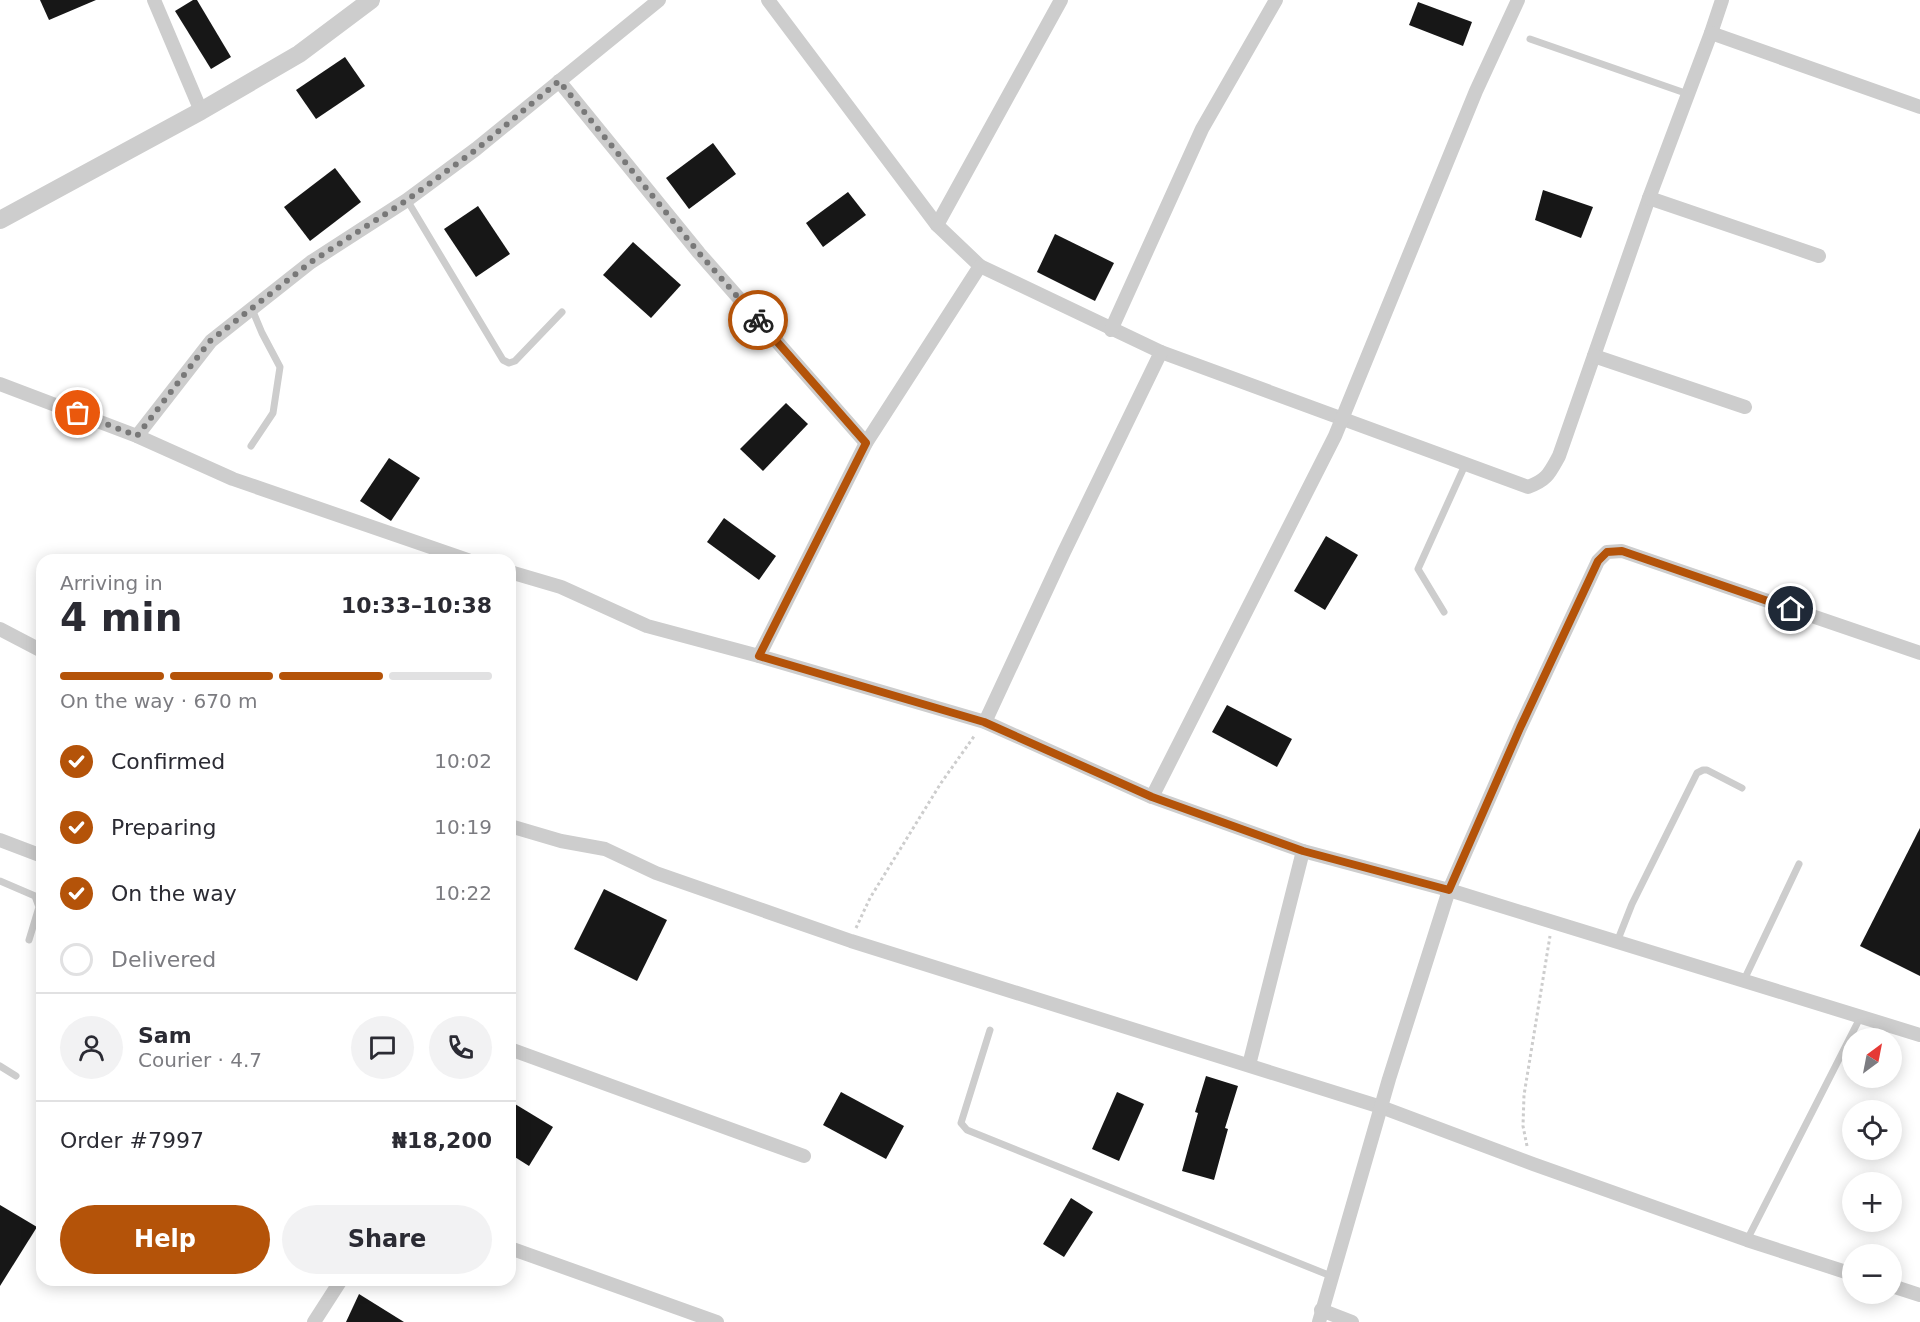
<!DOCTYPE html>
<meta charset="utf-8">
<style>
body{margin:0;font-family:"DejaVu Sans",sans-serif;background:#f2f2f3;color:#2b2b33;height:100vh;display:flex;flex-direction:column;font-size:22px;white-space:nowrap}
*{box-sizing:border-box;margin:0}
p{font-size:20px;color:#7c7c81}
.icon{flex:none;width:33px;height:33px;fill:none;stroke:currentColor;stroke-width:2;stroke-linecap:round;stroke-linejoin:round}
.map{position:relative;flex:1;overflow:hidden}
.details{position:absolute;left:36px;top:554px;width:480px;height:732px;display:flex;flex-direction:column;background:#fff;border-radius:18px;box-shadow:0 3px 15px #0003}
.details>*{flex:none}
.needle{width:39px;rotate:32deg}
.controls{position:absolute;left:1842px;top:1028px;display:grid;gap:12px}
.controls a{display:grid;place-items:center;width:60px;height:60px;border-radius:50%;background:#fff;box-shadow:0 3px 15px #0003;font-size:30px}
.pin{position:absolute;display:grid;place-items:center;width:51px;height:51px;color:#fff;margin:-26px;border:3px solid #fff;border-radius:50%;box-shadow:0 2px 6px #0007}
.courier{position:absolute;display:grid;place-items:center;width:60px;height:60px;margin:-30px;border:4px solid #b45309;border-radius:50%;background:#fff;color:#222;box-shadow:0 2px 8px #0007}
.overview em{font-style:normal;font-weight:600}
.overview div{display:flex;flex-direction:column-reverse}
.overview{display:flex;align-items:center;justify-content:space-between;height:102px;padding:0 24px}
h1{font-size:39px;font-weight:600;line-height:45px}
.bar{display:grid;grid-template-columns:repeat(4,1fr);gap:9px 6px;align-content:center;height:72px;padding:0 24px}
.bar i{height:8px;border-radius:4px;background:#e1e1e2}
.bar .selected{background:#b45309}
.bar p{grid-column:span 4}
.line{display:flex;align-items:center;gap:15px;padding:0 24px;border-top:2px solid #e1e1e2}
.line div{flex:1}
.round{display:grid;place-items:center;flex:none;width:63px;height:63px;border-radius:32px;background:#f2f2f3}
ol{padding:0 24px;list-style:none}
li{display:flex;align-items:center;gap:18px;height:66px}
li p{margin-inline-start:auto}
li .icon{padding:6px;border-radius:50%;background:#b45309;color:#fff;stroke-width:4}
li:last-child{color:#7c7c81}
li i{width:33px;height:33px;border:3px solid #e1e1e2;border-radius:50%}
.button{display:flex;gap:12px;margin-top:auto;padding:12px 24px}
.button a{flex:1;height:69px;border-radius:36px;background:#b45309;color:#fff;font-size:24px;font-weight:600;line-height:69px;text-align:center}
.button a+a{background:#f2f2f3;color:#2b2b33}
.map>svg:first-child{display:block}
</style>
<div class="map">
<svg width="1920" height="1322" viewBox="0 0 1920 1322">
<rect width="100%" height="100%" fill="#fff"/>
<g fill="#171717">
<path d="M40 0H96L49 20Z"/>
<path d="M193 0H197L231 57 211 69 175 11Z"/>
<path d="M1418 2 1472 22 1463 46 1409 25Z"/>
<path d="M345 57 365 86 316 119 296 90Z"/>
<path d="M713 143 736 174 689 209 666 178Z"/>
<path d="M335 168 361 202 310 241 284 207Z"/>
<path d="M1543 190 1593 207 1581 238 1535 220Z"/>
<path d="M848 192 866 215 823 247 806 223Z"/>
<path d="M478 206 510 254 476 277 444 229Z"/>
<path d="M1055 234 1114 263 1095 301 1037 272Z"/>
<path d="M633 242 681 285 651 318 603 275Z"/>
<path d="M786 403 808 424 763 471 740 449Z"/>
<path d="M389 458 420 478 391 521 360 501Z"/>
<path d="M724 518 776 556 759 580 707 542Z"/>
<path d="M1326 536 1358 555 1325 610 1294 591Z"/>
<path d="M1227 705 1292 739 1277 767 1212 732Z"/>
<path d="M1920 828V976L1860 946Z"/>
<path d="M604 889 667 920 637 981 574 949Z"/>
<path d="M1206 1076 1238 1086 1225 1128 1228 1129 1214 1180 1182 1171 1198 1113 1195 1112Z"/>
<path d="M841 1092 904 1126 886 1159 823 1125Z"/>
<path d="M1117 1092 1144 1104 1119 1161 1092 1149Z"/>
<path d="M510 1101 553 1127 529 1166 510 1154Z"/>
<path d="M1071 1198 1093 1212 1064 1257 1043 1244Z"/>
<path d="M0 1205 37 1227 0 1286Z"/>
<path d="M359 1294 404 1322H346Z"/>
</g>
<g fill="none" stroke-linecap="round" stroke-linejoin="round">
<g stroke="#cdcdcd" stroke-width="3" stroke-dasharray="3 3" stroke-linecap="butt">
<path d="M856 928 870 898 941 783 975 735"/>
<path d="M1527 1146 1523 1126 1524 1095 1550 936"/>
</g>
<g stroke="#cdcdcd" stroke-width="7">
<path d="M1530 39 1688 94"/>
<path d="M407 200 503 360 509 363 515 361 562 312"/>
<path d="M251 446 273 413 280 367 262 333 252 309"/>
<path d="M1444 612 1418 569 1465 465"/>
<path d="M0 881 35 896 39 907 29 940"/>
<path d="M1617 942 1632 904 1697 773 1703 770H1707L1742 788"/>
<path d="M1744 980 1799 864"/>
<path d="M990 1030 961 1123 967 1130 1331 1276"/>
<path d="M0 1066 16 1076"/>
<path d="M1747 1240 1861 1016"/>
</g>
<g stroke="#cdcdcd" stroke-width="14">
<path d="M154 0 201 111"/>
<path d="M768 0 937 225 980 266 1161 352 1528 487C1547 480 1549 474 1559 456L1649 198 1711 33 1722 0"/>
<path d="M1711 33 1920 107"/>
<path d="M559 81 699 253 866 443"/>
<path d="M1649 198 1819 256"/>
<path d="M937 225 1061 0"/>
<path d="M1111 330 1202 129 1276 0"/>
<path d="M1594 356 1745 407"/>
<path d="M0 384 137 436 233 479 468 560"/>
<path d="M137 436 211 341 311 262 407 200 476 149 659 0"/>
<path d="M510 572 561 587 647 626 759 656 866 443 980 266"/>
<path d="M0 629 42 651"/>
<path d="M759 656 985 722 1152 797 1303 851 1449 890 1920 1035"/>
<path d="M985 722 1064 552 1161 352"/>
<path d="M1152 797 1335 436 1476 91 1518 0"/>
<path d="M510 826 561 841 605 849 656 873 851 941 1381 1107 1533 1164 1747 1240 1852 1274"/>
<path d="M0 840 42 856"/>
<path d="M510 1049 804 1156"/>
<path d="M1249 1065 1303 851"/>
<path d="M510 1248 717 1322"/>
<path d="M1892 1286 1920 1295"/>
<path d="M1321 1310 1352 1322"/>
<path d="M314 1322 341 1280"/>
<path d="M1319 1322 1389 1079 1449 890 1520 728 1598 561 1607 552 1622 551 1920 653"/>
</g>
<path stroke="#cdcdcd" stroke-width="18" d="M0 220 201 111 299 54 371 0"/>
</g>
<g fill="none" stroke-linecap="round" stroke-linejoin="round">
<path stroke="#787878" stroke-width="6" stroke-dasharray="0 10.8" d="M78 413 137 436 210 341 311 262 407 200 477 149 559 81 699 253 758 320"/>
<path stroke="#b45309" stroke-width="8" d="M758 320 866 443 759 656 984 722 1152 797 1303 851 1449 890 1520 728 1598 561 1607 552 1622 551 1791 609"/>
</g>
</svg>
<div class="controls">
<a><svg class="needle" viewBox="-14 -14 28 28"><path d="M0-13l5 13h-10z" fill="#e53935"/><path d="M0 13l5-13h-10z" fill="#7c7c81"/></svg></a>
<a><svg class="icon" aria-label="locate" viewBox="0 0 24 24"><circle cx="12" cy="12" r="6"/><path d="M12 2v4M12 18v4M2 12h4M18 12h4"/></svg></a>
<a>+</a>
<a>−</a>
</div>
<div class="pin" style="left:78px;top:413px;background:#ea580c"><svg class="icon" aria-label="bag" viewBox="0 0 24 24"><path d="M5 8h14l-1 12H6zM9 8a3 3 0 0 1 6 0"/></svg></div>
<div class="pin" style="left:1791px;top:609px;background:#1f2937"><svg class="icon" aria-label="home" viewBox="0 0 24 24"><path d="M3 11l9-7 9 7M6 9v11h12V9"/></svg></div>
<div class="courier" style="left:758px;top:320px"><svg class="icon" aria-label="bike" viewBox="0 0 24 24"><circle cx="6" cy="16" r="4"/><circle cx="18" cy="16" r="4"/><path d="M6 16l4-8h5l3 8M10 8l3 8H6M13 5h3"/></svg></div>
<section class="details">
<div class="overview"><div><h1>4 min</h1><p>Arriving in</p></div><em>10:33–10:38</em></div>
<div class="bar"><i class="selected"></i><i class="selected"></i><i class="selected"></i><i></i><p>On the way · 670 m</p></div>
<ol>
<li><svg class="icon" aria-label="check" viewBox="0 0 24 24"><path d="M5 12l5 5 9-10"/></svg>Confirmed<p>10:02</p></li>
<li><svg class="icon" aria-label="check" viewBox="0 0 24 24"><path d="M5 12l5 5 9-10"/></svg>Preparing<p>10:19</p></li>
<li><svg class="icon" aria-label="check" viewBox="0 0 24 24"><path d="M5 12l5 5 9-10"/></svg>On the way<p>10:22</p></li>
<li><i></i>Delivered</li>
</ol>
<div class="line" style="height:108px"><a class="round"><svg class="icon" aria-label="person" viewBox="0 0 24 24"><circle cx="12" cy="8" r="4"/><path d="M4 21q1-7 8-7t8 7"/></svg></a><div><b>Sam</b><p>Courier · 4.7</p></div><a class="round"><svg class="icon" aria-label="chat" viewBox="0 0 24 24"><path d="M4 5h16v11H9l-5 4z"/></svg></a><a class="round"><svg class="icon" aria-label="phone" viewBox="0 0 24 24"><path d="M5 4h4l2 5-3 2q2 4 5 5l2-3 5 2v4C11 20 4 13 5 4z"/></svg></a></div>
<div class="line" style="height:78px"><div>Order #7997</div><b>₦18,200</b></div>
<div class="button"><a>Help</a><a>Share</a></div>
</section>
</div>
